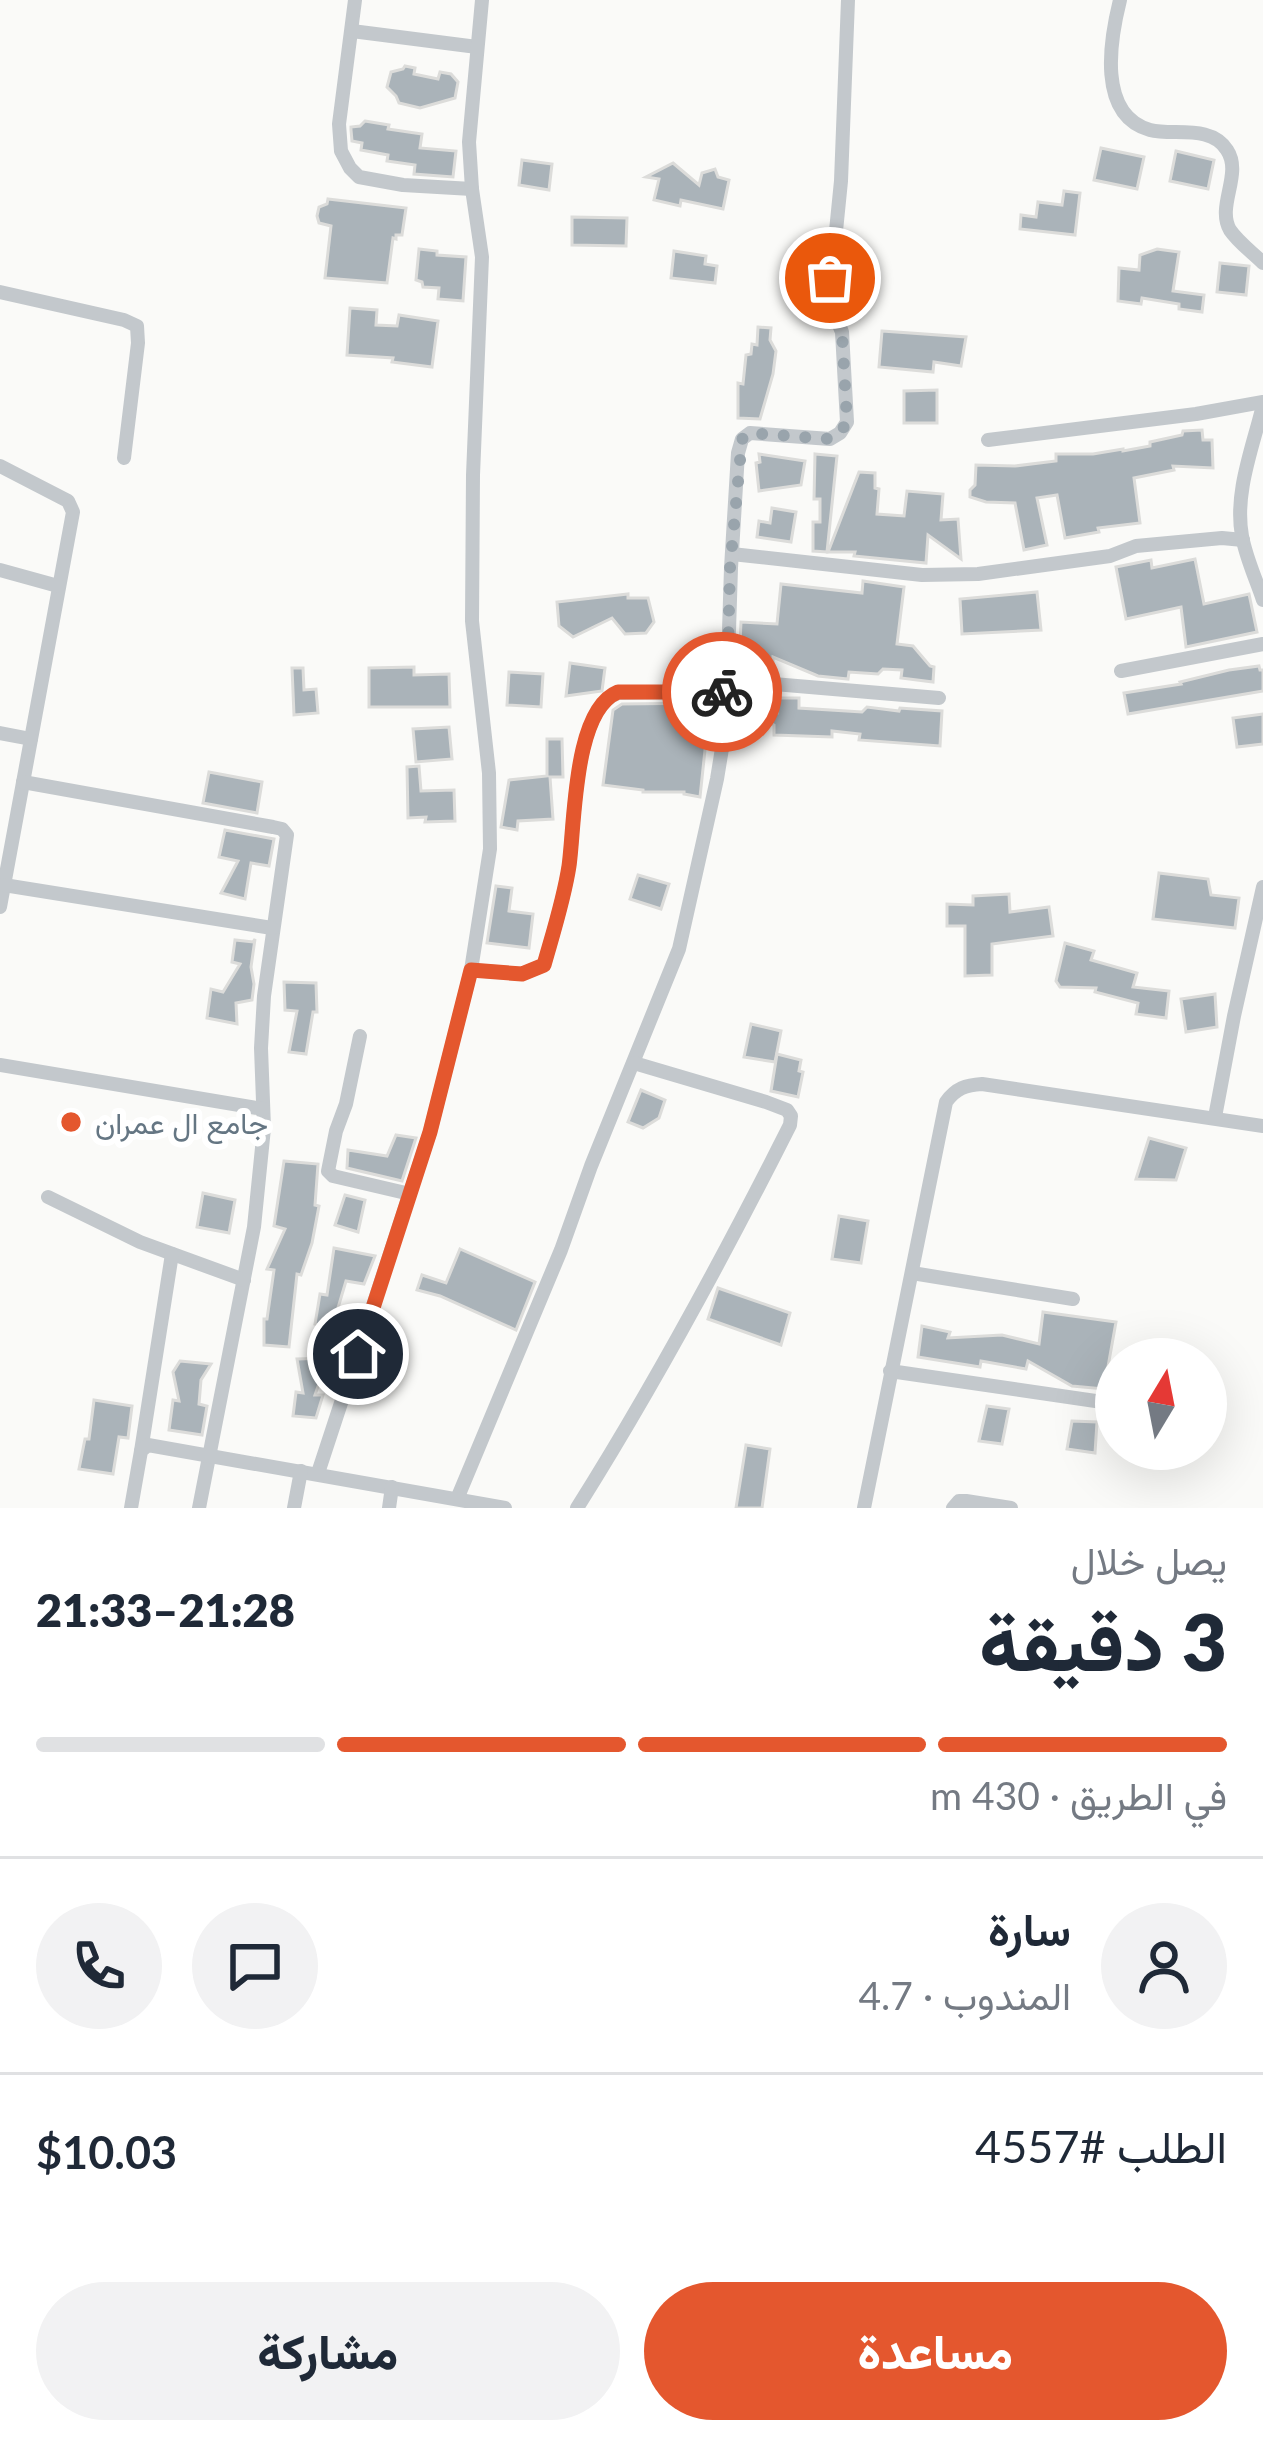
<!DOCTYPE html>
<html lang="ar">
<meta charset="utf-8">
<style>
body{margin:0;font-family:Lato,Vazirmatn,sans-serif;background:#f2f2f3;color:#1f2937;direction:rtl;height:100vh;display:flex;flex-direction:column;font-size:45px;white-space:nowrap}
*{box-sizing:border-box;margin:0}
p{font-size:39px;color:#747a83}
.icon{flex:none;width:66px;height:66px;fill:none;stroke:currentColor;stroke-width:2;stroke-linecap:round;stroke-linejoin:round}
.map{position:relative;height:1508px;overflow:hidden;direction:ltr}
.sheet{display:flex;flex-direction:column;background:#fff;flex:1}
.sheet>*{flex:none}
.needle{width:78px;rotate:10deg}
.tools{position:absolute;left:1095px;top:1338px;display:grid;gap:24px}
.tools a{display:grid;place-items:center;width:132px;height:132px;border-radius:50%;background:#fff;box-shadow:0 12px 48px #0002;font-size:60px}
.pin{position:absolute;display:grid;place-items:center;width:102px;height:102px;color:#fff;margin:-51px;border:6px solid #fff;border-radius:50%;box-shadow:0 3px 12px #0007}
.courier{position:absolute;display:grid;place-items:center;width:120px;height:120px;margin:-60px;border:9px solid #e4572e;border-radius:50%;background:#fff;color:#222;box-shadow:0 3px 15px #0007}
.overview em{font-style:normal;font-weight:800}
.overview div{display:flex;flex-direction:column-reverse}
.overview{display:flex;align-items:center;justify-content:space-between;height:204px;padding:0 36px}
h1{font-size:78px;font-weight:800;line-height:90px}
.bar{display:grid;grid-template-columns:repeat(4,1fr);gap:18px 12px;align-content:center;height:144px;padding:0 36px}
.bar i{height:15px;border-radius:9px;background:#e0e1e3}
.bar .current{background:#e4572e}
.bar p{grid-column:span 4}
.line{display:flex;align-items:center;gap:30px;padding:0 36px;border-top:3px solid #e0e1e3}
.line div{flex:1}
.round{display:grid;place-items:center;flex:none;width:126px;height:126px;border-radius:63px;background:#f2f2f3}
.primary-button{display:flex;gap:24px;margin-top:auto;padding:24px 36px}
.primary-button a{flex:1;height:138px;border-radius:72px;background:#e4572e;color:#fff;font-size:48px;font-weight:800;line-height:138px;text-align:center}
.primary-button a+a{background:#f2f2f3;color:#1f2937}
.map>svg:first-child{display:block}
</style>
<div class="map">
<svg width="1263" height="1508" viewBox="0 0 1263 1508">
<rect width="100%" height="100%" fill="#fafaf8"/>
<g fill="#aab3b9" stroke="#dcdcda" stroke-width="3">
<path d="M405 66 415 68 414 74 438 79 440 72 451 74 458 82 455 98 420 108 399 103 396 96 387 87 391 72 403 69Z"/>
<path d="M365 121 389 125 388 129 422 134 420 148 456 151 453 177 414 174 415 165 387 161 388 155 361 150 362 143 352 141 351 130V127L360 126Z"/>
<path d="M1101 148 1144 157 1137 189 1094 180Z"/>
<path d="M1176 151 1214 160 1208 189 1170 181Z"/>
<path d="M522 160 552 164 549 190 519 185Z"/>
<path d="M673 163 699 185 702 173 715 169 718 177 729 180 723 209 681 200 680 206 654 200 659 179 646 177Z"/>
<path d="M1064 191 1080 193 1075 235 1020 229 1021 215 1036 217 1038 202 1062 205Z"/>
<path d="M328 199 406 208 402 235H396V239L393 238 387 283 325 278 331 226 319 223 317 216 319 207 327 204Z"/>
<path d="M572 217 627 218 626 246 572 245Z"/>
<path d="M419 249 437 251V255L466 257 463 301 438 299 439 288 423 287 422 282 416 280Z"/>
<path d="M1157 249 1179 252 1173 291 1204 295 1202 312 1179 309V304L1142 298 1141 304 1118 301 1119 268 1139 270 1140 255Z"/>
<path d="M674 251 706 256 705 264 717 266 715 283 671 278Z"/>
<path d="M1220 263 1249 266 1246 295 1217 292Z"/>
<path d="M350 308 377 310 376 325 397 326 399 315 438 321 432 367 392 362 393 358 347 355Z"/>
<path d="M758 327 771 328 770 340 776 351 773 374 760 419 738 418V383L743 384 746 355 751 354 752 344 757 345Z"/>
<path d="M882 331 966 337 961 366 934 362 933 372 879 367Z"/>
<path d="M937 390V423H904V391Z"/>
<path d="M1202 430 1203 440H1212L1213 468 1173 466 1174 470 1134 478 1140 523 1098 528 1099 532 1065 538 1057 495 1037 498 1047 545 1024 550 1015 503 986 502 970 497V490L975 485 976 465 1015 466 1056 461V454H1093L1123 449V451L1150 446V442L1182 435 1183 431Z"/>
<path d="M759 454 805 461 801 485 759 491 756 463 760 462Z"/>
<path d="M815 454 837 456 827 552 813 551V522H820V499H814Z"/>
<path d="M859 472 875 473V488L879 489 877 514 904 516 907 491 943 494 941 520 958 519 961 559 928 535 926 563 854 556 855 552H828Z"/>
<path d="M772 508 796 512 791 542 757 537 759 521 770 523Z"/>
<path d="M1195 559 1204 604 1249 594 1257 632 1186 647 1181 607 1126 619 1116 567 1151 560 1152 568Z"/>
<path d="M863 581 904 587 897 644 913 646 930 666 934 667 933 682 901 678 902 670 883 669 878 674 849 672 848 679 818 676 773 657V665H767V672L750 671V664H739L741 622 777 624 781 584 862 593Z"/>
<path d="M1037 592 1041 630 962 634 960 599Z"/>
<path d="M628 594V598H648L654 622 646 633 625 634 612 618 573 637 559 626 557 602Z"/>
<path d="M570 663 605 668 602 691 566 696Z"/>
<path d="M1259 666 1260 670H1263V691L1128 714 1124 693 1181 684 1180 682 1229 670Z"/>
<path d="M414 667V675L449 674 450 707H369V668Z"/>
<path d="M292 668H303L304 690 316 689 318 713 294 715Z"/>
<path d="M509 672 543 674 541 707 507 705Z"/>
<path d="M777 698H799V708L862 712 867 707 899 711 900 708 942 711 940 746 859 740 860 734 832 731V737L774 735V725L769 722V713H777Z"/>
<path d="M710 703 700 797 684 794V792H643V790L603 785 613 710 622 704Z"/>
<path d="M1263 714V744L1237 747 1233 718Z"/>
<path d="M449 727 452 759 416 762 413 729Z"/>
<path d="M547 739H562L563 777H550L553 819 518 821 517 830 501 827 509 780 547 776Z"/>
<path d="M419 766 421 791 454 790 455 821 425 822 426 817 408 818 407 767Z"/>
<path d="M209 772 262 782 257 813 203 803Z"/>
<path d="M225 830 274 839 269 866 251 863 245 899 221 893 238 861 219 857Z"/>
<path d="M1159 873 1208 879 1211 895 1239 898 1235 928 1153 919Z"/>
<path d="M638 875 669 884 661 909 630 899Z"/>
<path d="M496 886 512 888 509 911 533 914 529 948 487 943Z"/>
<path d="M1009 894 1010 912 1049 907 1053 936 992 944V975L965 976V926H947V904L973 905V896Z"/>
<path d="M255 939 251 967 254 984 252 1000 236 1003 237 1024 207 1018 211 989 223 992 240 964 232 962 235 940 253 942Z"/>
<path d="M1065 943 1094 951 1091 960 1137 973 1133 987 1169 991 1166 1018 1136 1014 1138 1003 1095 992 1096 988 1060 987 1056 981Z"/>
<path d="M284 982 316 983 317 1012H313L306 1054 289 1052 297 1011 285 1010Z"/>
<path d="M1215 994 1217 1027 1186 1032 1181 999Z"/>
<path d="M751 1024 781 1031 775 1062 744 1057Z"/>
<path d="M777 1054 801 1060 799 1071 803 1072 798 1097 771 1091Z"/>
<path d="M641 1090 665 1100 659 1118 643 1128 628 1122Z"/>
<path d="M396 1135 416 1138 402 1181 347 1168 348 1150 387 1156Z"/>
<path d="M1149 1138 1186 1148 1176 1180 1136 1179Z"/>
<path d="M284 1161 318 1164 315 1205 319 1206 312 1243 301 1275 297 1274 289 1347 264 1345V1319H267L274 1270 267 1269 285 1229 274 1226Z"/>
<path d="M203 1193 235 1200 229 1233 197 1227Z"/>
<path d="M345 1195 365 1200 358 1232 335 1225Z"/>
<path d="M839 1216 868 1221 861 1263 832 1259Z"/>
<path d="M334 1248 375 1256 364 1284 346 1281 332 1328 315 1324 320 1294 327 1295Z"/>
<path d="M460 1249 535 1282 516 1330 440 1296 417 1290 422 1275 446 1283Z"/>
<path d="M718 1288 790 1313 781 1345 708 1319Z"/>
<path d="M1043 1312 1116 1322 1104 1389 1072 1386 1028 1361 1026 1369 981 1361 980 1367 918 1357 922 1326 950 1332 948 1338 1002 1335 1039 1344Z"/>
<path d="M328 1358 315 1395H323L316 1418 293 1416 296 1392 303 1393 297 1359Z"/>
<path d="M180 1361 211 1364 201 1380 199 1404 207 1406 202 1435 169 1430 173 1400 179 1401 173 1372Z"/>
<path d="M94 1400 132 1406 128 1438 119 1437 113 1474 79 1469 85 1439H89Z"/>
<path d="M987 1406 1009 1409 1002 1444 979 1441Z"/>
<path d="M1072 1421 1097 1422 1095 1453 1067 1449Z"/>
<path d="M746 1445 770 1449 762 1508H736Z"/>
</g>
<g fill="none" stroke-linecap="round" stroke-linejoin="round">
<g stroke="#c3c8cc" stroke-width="14">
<path d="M355 0 339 124 341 151 350 168 359 177 403 185 472 189"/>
<path d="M1120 0C1110 40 1097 115 1150 130 1173 136 1211 124 1227 150 1243 174 1216 206 1230 230 1238 242 1253 253 1263 263"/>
<path d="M352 31 477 47"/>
<path d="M0 292 124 320 137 326 138 343 124 458"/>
<path d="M1263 405C1253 447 1234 493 1242 536 1246 558 1256 579 1263 600"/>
<path d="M988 440 1196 414 1263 402"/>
<path d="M0 466 68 501 73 512 0 907"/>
<path d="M732 554 922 575 978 574 1110 556 1136 546 1222 538 1243 540"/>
<path d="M0 570 58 586"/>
<path d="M1121 671 1263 644"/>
<path d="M728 680 939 698"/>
<path d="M0 733 31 739"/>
<path d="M23 782 273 827 282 829 287 835 264 996 261 1048 264 1128 254 1227 199 1508"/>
<path d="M4 885 272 928"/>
<path d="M471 970 522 974 544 965C553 933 564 899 569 866 575 824 573 710 618 693L727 691"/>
<path d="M360 1036 346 1104 336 1131 328 1171 333 1176 410 1194"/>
<path d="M0 1065 263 1109"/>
<path d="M1215 1117 1234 1016 1263 887"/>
<path d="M48 1197 140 1242 244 1280"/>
<path d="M912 1273 1073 1299"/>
<path d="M890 1371 1116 1404"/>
<path d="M141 1451 172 1254"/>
<path d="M318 1473 430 1132 471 970 490 849 489 773 472 621 473 475 482 257 472 189 469 142 482 0"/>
<path d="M457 1499 561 1250 591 1166 679 949 717 779 726 724 731 568 738 453 742 439 750 433 830 439 840 433 847 422 842 332 829 301 841 181 848 0"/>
<path d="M131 1508 141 1451 148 1445 505 1508"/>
<path d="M294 1508 301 1471"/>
<path d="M389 1508 392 1487"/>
<path d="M577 1508C655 1384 724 1256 790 1125L791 1116 787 1110 766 1102 634 1063"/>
<path d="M864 1508 946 1102C956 1088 966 1085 982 1084L1263 1126"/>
<path d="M953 1508 959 1501H966L1011 1508"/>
</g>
</g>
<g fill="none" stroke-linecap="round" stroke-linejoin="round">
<path stroke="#99a4ac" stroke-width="12" stroke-dasharray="0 21.6" d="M722 692H727L730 568 742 439 750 433 830 439 840 433 847 422 842 332 829 301 830 278"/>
<path stroke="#e4572e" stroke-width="15" d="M358 1354 430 1132 471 970 522 974 544 965C553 933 564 899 569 866 575 824 573 710 618 692H722"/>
</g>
<circle fill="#e4572e" stroke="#fff" stroke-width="4.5" cx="71" cy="1122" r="12"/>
<g text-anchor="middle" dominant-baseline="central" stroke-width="12" stroke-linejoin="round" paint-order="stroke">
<g font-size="30" fill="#657683" stroke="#fff" text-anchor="start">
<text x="95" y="1122">جامع ال عمران</text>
</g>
</g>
</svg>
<div class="tools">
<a><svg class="needle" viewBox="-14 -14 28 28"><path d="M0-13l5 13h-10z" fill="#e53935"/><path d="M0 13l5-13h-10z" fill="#747a83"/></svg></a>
</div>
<div class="pin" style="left:830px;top:278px;background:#ea580c"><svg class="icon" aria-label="bag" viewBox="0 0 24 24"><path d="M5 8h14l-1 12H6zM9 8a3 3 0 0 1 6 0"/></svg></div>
<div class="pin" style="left:358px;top:1354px;background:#1f2937"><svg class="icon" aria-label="home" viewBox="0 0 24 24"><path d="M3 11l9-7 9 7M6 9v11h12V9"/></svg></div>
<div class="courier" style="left:722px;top:692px"><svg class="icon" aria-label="bike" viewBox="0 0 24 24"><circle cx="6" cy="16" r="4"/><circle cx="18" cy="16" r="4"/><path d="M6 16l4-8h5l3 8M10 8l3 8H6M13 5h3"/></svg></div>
</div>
<section class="sheet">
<div class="overview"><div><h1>3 دقيقة</h1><p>يصل خلال</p></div><em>21:28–21:33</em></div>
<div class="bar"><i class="current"></i><i class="current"></i><i class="current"></i><i></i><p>في الطريق · 430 m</p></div>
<div class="line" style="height:216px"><a class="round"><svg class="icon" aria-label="person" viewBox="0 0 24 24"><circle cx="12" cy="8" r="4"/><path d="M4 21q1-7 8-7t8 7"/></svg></a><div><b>سارة</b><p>المندوب · 4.7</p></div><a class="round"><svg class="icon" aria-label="chat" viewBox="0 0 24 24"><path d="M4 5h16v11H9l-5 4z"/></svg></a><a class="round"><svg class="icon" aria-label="phone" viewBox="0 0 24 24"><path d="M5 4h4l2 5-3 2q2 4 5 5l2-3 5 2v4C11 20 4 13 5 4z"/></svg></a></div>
<div class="line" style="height:156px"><div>الطلب #4557</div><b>$10.03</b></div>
<div class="primary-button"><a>مساعدة</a><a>مشاركة</a></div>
</section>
